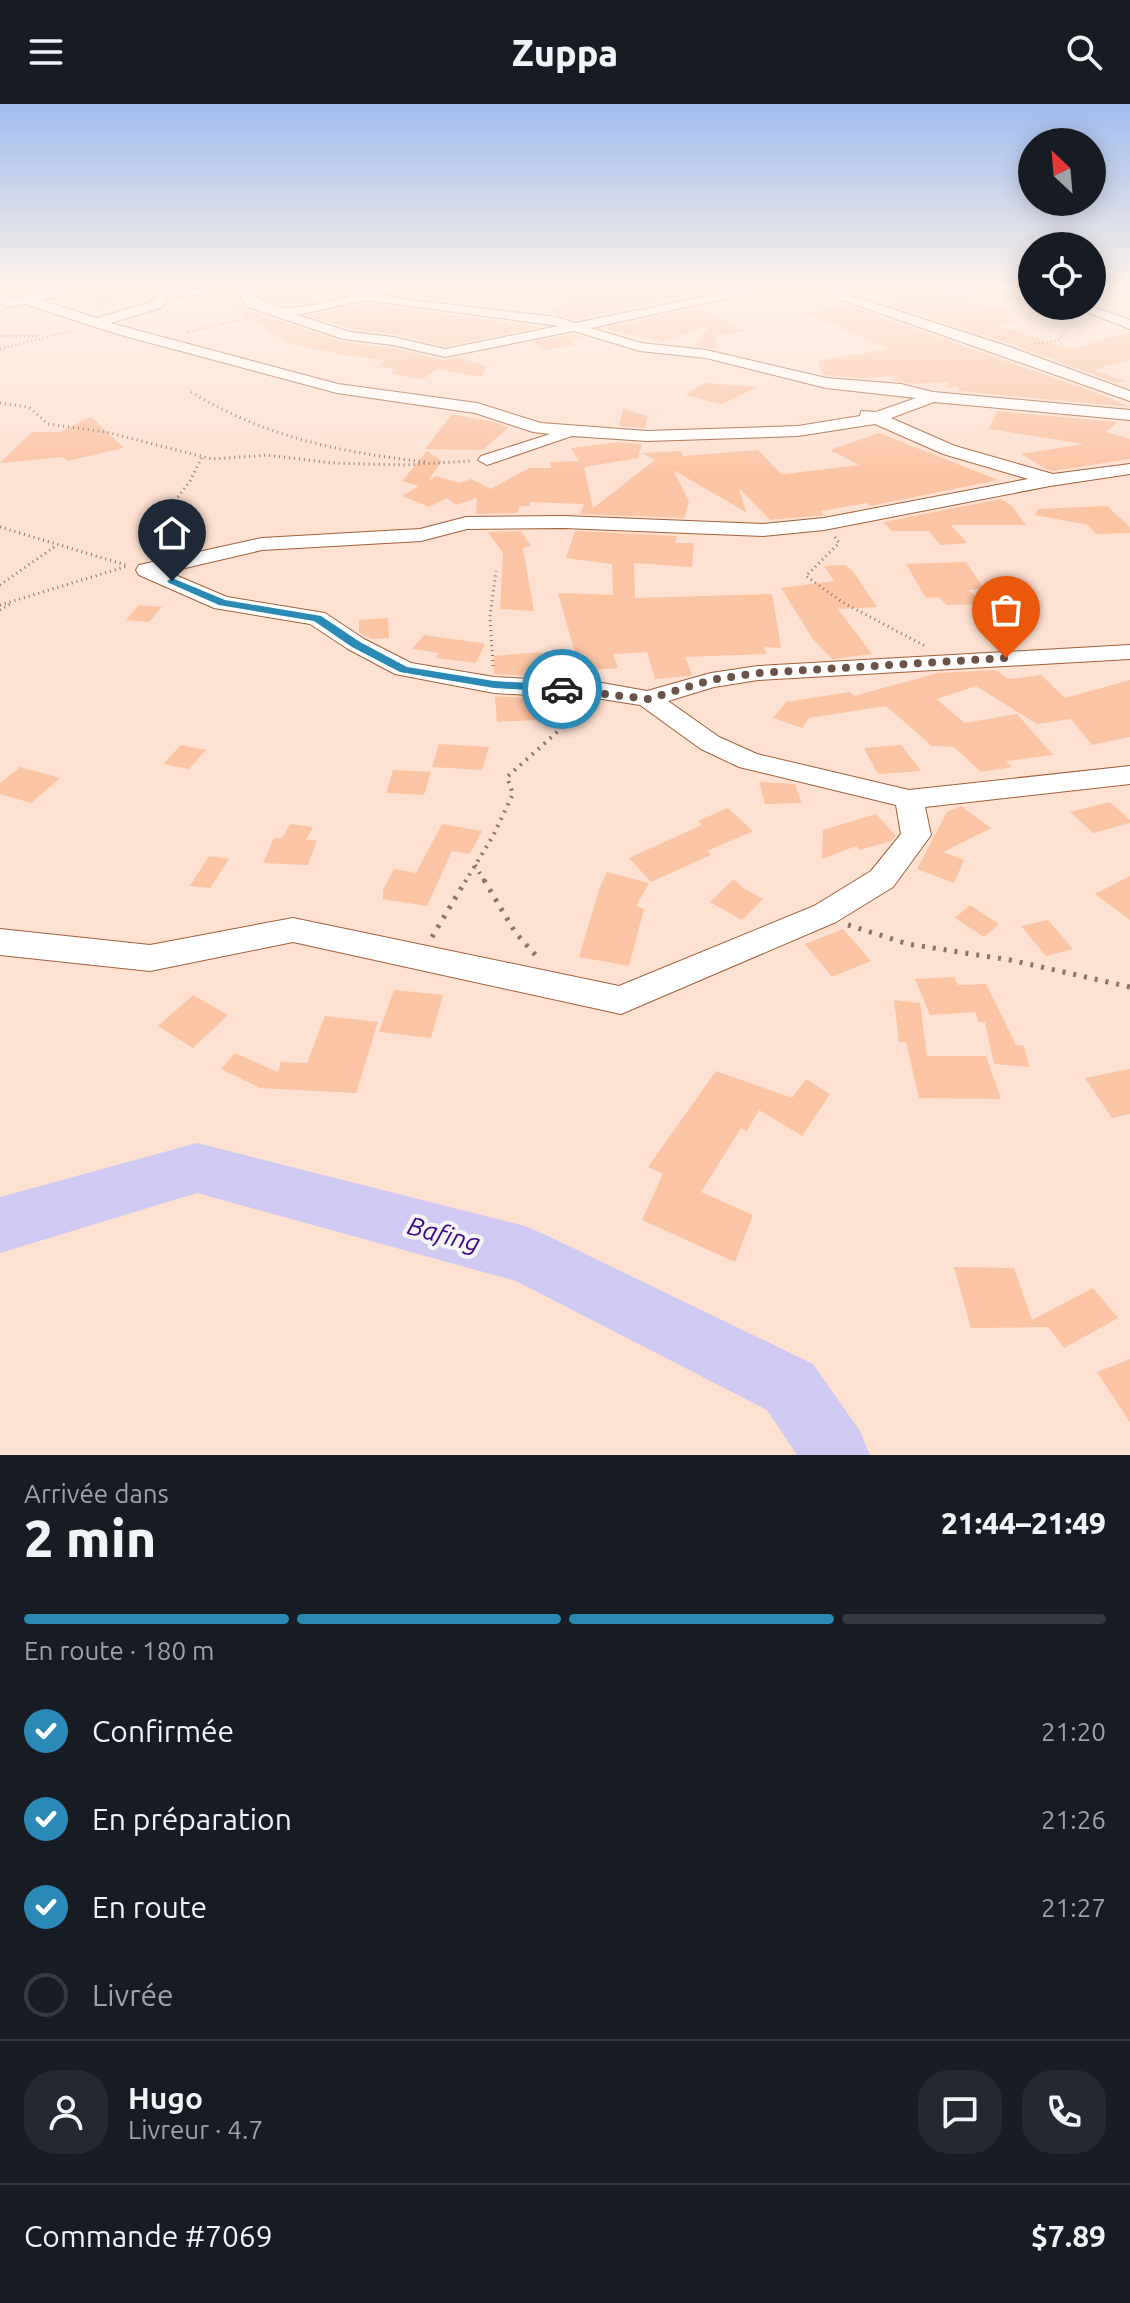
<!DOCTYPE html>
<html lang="fr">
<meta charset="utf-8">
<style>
body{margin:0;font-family:Ubuntu,sans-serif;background:#242831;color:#f1f3f6;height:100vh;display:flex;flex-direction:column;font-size:30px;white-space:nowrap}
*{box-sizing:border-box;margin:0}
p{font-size:26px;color:#9ea1a6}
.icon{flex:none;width:44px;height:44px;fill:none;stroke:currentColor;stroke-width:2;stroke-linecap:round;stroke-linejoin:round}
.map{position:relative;height:1351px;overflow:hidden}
.sheet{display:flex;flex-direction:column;background:#171b24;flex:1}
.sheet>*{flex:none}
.needle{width:52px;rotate:334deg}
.controls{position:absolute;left:1018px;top:24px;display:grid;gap:16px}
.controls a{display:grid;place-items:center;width:88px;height:88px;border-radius:50%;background:#171b24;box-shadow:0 4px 20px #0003;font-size:40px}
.pin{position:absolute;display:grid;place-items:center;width:68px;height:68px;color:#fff;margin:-82px -34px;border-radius:50% 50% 50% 0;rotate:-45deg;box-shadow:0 0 8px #0007}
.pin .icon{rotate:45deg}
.courier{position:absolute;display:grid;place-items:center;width:80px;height:80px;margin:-40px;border:6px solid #2a8ab5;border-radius:50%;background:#fff;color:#222;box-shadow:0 2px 10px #0007}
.head em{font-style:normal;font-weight:800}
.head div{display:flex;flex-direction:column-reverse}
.head{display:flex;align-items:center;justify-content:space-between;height:136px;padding:0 24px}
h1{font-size:52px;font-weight:800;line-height:60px}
.bar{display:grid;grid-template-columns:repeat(4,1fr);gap:12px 8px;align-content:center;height:96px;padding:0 24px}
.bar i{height:10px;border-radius:6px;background:#363941}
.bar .on{background:#2a8ab5}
.bar p{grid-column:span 4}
.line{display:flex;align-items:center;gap:20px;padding:0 24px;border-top:2px solid #363941}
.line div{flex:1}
.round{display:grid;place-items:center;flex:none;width:84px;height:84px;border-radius:32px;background:#242831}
ol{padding:0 24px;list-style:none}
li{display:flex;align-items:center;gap:24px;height:88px}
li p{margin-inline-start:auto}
li .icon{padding:8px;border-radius:50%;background:#2a8ab5;color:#fff;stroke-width:4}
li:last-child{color:#9ea1a6}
li i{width:44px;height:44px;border:4px solid #363941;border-radius:50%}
header{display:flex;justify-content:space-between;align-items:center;height:104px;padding:0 24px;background:#171b24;font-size:36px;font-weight:800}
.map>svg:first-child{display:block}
</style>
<header><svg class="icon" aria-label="menu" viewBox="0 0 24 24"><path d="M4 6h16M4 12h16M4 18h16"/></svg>Zuppa<svg class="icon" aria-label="search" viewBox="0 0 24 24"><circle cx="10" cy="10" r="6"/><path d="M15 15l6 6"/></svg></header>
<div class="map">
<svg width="1130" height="1351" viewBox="0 0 1130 1351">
<rect width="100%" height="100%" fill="#fee1d1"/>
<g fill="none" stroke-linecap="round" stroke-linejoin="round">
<path fill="#d0c9f4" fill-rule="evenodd" d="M197 1039 525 1122 546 1131 813 1260 860 1327 870 1351H797L767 1306 516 1177 197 1089 0 1149V1093Z"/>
</g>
<g fill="#fbc4a3">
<path d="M87 185H142V191L94 203Z"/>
<path d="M287 185H299L317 197 322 196 298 200H284L274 199 261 189Z"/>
<path d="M674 185 690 190 575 216 552 210 575 186Z"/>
<path d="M409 186 427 192 442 190 447 195H476V201L392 190Z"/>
<path d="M926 187 953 197 963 194 1014 209 1004 212 1018 217 1000 222 1072 245 1130 228V256L1093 266 1125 277 1116 279 1011 240 881 198Z"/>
<path d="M366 199 540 223 445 242 394 230 351 225 309 212Z"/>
<path d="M233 201 342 238 392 244 444 256 458 253 486 262 483 273 438 265 421 276 391 269 397 265 376 263 385 256 342 251 285 238 231 204Z"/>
<path d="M849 202 1097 289 1130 303 959 287 958 282 946 285 950 278 913 280 891 276 898 272 861 274 824 271 817 257 889 245 806 209Z"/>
<path d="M699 203 746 227 716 232V245L695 242 710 221 663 238 603 224Z"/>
<path d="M574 230 585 234 571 236 576 241 544 246 533 238Z"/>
<path d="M705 279 757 283 722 300 685 291Z"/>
<path d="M623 305 648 312 645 324 619 322Z"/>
<path d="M997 307 1118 318 1106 328 1130 335V355L1053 367 1046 365 1021 350 1084 340 989 325Z"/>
<path d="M452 310 494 318 509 323 483 346 425 345Z"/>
<path d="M91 313 124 344 67 357 63 353 0 359 32 328H60Z"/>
<path d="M879 329 998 376 870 402 867 399 821 407 824 411 770 416 739 384 746 408 673 366 689 397 684 414 580 410 584 400 530 398V402H519L518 409 476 410 477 394 456 401 447 394 429 403 402 392 419 382 402 377 427 347 442 357 427 378 436 372 459 379 471 375 491 385 529 364H551L550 358 579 357 571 344 619 338 642 340 638 354 584 363 593 404 655 356 642 349 681 347 683 352 758 346 781 370H785L859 361 830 346Z"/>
<path d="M1001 395 1012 402 1026 421H951L967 439 940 441 929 427H892L883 418Z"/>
<path d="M1107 402 1130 423V429L1096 430 1088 421 1036 411 1037 405Z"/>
<path d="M521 427 531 442 523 444 534 507 500 505 503 449 488 428Z"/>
<path d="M575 427 677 432 675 439H694L692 463 634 459 635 494 772 490 781 544 764 543 767 550 685 553 692 571 688 572 655 575 647 548 613 550 618 564 580 567 558 489 613 491 612 460 566 454Z"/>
<path d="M966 458 984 485 968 486 987 500 947 501 939 493 926 494 906 460Z"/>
<path d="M845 461 852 466 877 503 838 505 872 550 832 555 813 535 781 484 834 477 824 462Z"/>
<path d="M139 501 162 503 149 518 126 516Z"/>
<path d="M388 514 389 534 371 535 359 528V516Z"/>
<path d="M424 531 481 539 485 540 476 559 436 554 439 549 412 545Z"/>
<path d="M542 548 546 573 494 570V552Z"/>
<path d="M995 566 1009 575 1041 571 1065 594 1130 576V633L1092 641 1071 615 1037 620 976 582 936 595 965 619 1017 610 1053 651 1006 657 1012 663 981 668 954 643 932 642 886 602 809 614 802 624 773 614 786 598 850 588 854 592 938 569Z"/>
<path d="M495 592 558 596 568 605 535 616 497 618Z"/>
<path d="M439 640 489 643 482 666 432 663Z"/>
<path d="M181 641 206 646 189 665 163 660Z"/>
<path d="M901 641 921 667 878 670 864 644Z"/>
<path d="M20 663 60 674 31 699 0 690V679Z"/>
<path d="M393 666 431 668 424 691 386 689Z"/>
<path d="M759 678 795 680 802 699 765 700Z"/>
<path d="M1110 698 1130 716V719L1093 729 1070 708Z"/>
<path d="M961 702 991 724 943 748 964 756 954 779 917 765 947 708Z"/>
<path d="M728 704 753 727 707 747 711 751 651 778 629 754 702 721 698 717Z"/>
<path d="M876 710 896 732 891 737 860 746 856 742 822 755 823 726Z"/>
<path d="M290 720 313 723 306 736H317L308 761 263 759 274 734H282Z"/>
<path d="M442 720 482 727 470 750 452 747 427 802 383 795V786L394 765 416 769Z"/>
<path d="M209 752 229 755 210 784 190 782Z"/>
<path d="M607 768 649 779 636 802 644 805 629 862 579 853 599 786Z"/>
<path d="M1130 772V816L1095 790Z"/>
<path d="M734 775 743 784 763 795 742 816 710 798Z"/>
<path d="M970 801 999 820 984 833 955 814Z"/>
<path d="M1048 816 1073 845 1046 852 1021 822Z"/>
<path d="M843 825 871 857 832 873 805 840Z"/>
<path d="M954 873 958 881 986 880 1016 941 1024 942 1029 963 994 960 985 918H979L975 908 930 911 915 875Z"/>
<path d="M394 886 443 891 431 934 379 928Z"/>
<path d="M193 891 228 911 193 944 158 922Z"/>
<path d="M894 896 920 899 927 952H986L1001 995 919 994 906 938H899Z"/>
<path d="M325 912 378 918 356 989 260 984 221 965 235 949 278 968 281 958 307 959Z"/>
<path d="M1130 965V1010L1112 1014 1085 974Z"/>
<path d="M716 967 792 994 806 975 830 990 802 1032 759 1006 747 1027 741 1024 701 1088 753 1111 735 1158 642 1116 663 1070 648 1063Z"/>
<path d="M954 1163 1014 1164 1032 1216 1093 1184 1118 1214 1064 1244 1048 1223 971 1224Z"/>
<path d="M1130 1255V1318L1097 1268Z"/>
</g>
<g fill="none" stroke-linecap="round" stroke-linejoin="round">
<defs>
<g id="minor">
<path d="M51 185H63L59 192 40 196 97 214 151 198 163 187 214 185 208 189 167 194 161 204 110 219 338 280 477 299 541 319 647 327 798 322 860 312 861 307 876 308 916 294 826 284 706 254 640 247 574 227 445 253 393 241 343 235 248 203 234 185H247C276 218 318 199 355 191L347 185H363L401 195 556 213 575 219 743 185H768L591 224 641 239 706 246 826 274 901 280 933 288 1130 306V316L934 298 891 314 955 342 1053 370 1130 360V370L1050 382 824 426 763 432 564 424 467 425 421 437 262 446 168 468 227 493 325 509 364 535 411 559 494 573 602 579 647 587 711 569 758 562 1130 541V555L758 576 714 583 668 597 719 633 757 650 909 686 1130 662V680L925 703 931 731 893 783 836 818 621 910 293 838 150 867 0 851V825L150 841 293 814 619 882 814 802 871 767 901 730 896 701 739 663 701 645 640 601 602 595 494 589 395 570 348 545 310 520 214 504 139 471 136 466 139 461 262 434 420 425 466 413 564 412 763 420 824 414 1028 375 943 350 875 320 798 332 647 337 572 332 487 361 478 356 481 352 550 330 533 328 475 309 337 289 117 230 25 200 10 203 0 200V191L11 195ZM366 196 558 222 445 245 393 233 350 228 297 211Z"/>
<path d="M811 185H830L1010 243 1130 287V297Z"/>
<path d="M931 185H985L954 194Z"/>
<path d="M1023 185H1032V190Z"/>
<path d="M1071 202H1090L1130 216V225Z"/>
</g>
</defs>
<use href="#minor" stroke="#9f613a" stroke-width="2"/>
<g stroke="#8c7267" stroke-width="2" stroke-dasharray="1 3" stroke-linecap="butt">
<path d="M495 185 530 189 566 185"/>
<path d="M188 228 249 214"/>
<path d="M0 232H38"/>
<path d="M1035 240 1057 237 1076 216"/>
<path d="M0 245 71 227"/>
</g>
<g stroke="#8c7267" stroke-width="3" stroke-dasharray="1 4" stroke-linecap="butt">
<path d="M191 288C265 333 342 349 427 358"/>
<path d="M0 299 29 303 48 320 106 328 212 355 268 351 331 359 405 361 470 357"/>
<path d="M0 423 129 462"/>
<path d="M835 433 839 439 806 472 842 498 927 543"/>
<path d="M186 443 185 427 172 401 190 377 202 353"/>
<path d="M0 481 57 441"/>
<path d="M0 501 128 462"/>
<path d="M0 506 12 499"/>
<path d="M493 562 490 513 496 467"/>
</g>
<g stroke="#8c7267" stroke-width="4" stroke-dasharray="2 6" stroke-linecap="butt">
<path d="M475 761 485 778"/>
<path d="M465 778 493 732 513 690 507 673 584 604"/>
</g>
<g stroke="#8c7267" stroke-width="5" stroke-dasharray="3 8" stroke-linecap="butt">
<path d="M484 776 515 828 539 855"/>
<path d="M848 821 908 840 1010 856 1130 883"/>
<path d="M432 833 466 776"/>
</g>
<use href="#minor" fill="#fff" fill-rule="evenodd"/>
</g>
<linearGradient id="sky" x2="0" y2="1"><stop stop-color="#9ebced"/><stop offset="0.49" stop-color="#fff2ea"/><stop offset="1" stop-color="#fff2ea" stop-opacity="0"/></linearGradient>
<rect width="1130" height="374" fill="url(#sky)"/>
<path fill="#2a8ab5" d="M172 474 225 496 321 512 360 538 407 563 494 577 562 581 568 585 562 588 494 584 400 568 352 543 314 517 219 501 169 479 167 477Z"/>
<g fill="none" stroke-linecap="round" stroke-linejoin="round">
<path stroke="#6c5349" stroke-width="8" stroke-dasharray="0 14.4" d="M562 585 648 595 711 576 758 569 1006 554"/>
</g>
<g text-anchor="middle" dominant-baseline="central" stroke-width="8" stroke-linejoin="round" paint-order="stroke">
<g font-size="26" font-style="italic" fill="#3f0a87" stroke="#f5f5f5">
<text transform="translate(444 1130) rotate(15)">Bafing</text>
</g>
</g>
</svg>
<div class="controls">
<a><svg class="needle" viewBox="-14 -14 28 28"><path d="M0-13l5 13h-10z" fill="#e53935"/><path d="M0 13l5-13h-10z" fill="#9ea1a6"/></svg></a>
<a><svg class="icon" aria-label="locate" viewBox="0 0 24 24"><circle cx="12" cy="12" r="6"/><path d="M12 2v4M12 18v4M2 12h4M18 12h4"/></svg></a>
</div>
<div class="pin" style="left:1006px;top:554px;background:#ea580c"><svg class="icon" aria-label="bag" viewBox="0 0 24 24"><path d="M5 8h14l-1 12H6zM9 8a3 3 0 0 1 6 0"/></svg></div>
<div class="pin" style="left:172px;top:477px;background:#1f2937"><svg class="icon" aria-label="home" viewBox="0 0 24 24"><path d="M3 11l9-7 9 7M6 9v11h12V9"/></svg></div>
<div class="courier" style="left:562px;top:585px"><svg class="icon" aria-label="car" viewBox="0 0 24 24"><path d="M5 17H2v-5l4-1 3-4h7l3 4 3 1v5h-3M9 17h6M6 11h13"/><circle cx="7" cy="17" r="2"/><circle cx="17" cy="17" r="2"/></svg></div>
</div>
<section class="sheet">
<div class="head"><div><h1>2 min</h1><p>Arrivée dans</p></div><em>21:44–21:49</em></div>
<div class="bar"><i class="on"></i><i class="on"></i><i class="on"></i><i></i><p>En route · 180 m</p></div>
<ol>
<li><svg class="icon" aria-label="check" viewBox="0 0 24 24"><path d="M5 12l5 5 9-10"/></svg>Confirmée<p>21:20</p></li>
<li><svg class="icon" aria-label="check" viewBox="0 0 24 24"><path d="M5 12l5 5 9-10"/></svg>En préparation<p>21:26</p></li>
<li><svg class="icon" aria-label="check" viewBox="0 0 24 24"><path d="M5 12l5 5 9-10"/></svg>En route<p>21:27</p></li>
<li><i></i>Livrée</li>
</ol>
<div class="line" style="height:144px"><a class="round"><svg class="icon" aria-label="person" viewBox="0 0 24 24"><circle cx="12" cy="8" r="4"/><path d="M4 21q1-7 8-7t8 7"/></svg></a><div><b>Hugo</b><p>Livreur · 4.7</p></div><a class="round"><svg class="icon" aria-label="chat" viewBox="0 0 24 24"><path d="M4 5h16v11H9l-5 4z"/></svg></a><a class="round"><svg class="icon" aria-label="phone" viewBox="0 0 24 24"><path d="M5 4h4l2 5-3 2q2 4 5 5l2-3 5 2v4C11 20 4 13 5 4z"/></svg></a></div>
<div class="line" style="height:104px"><div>Commande #7069</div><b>$7.89</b></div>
</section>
